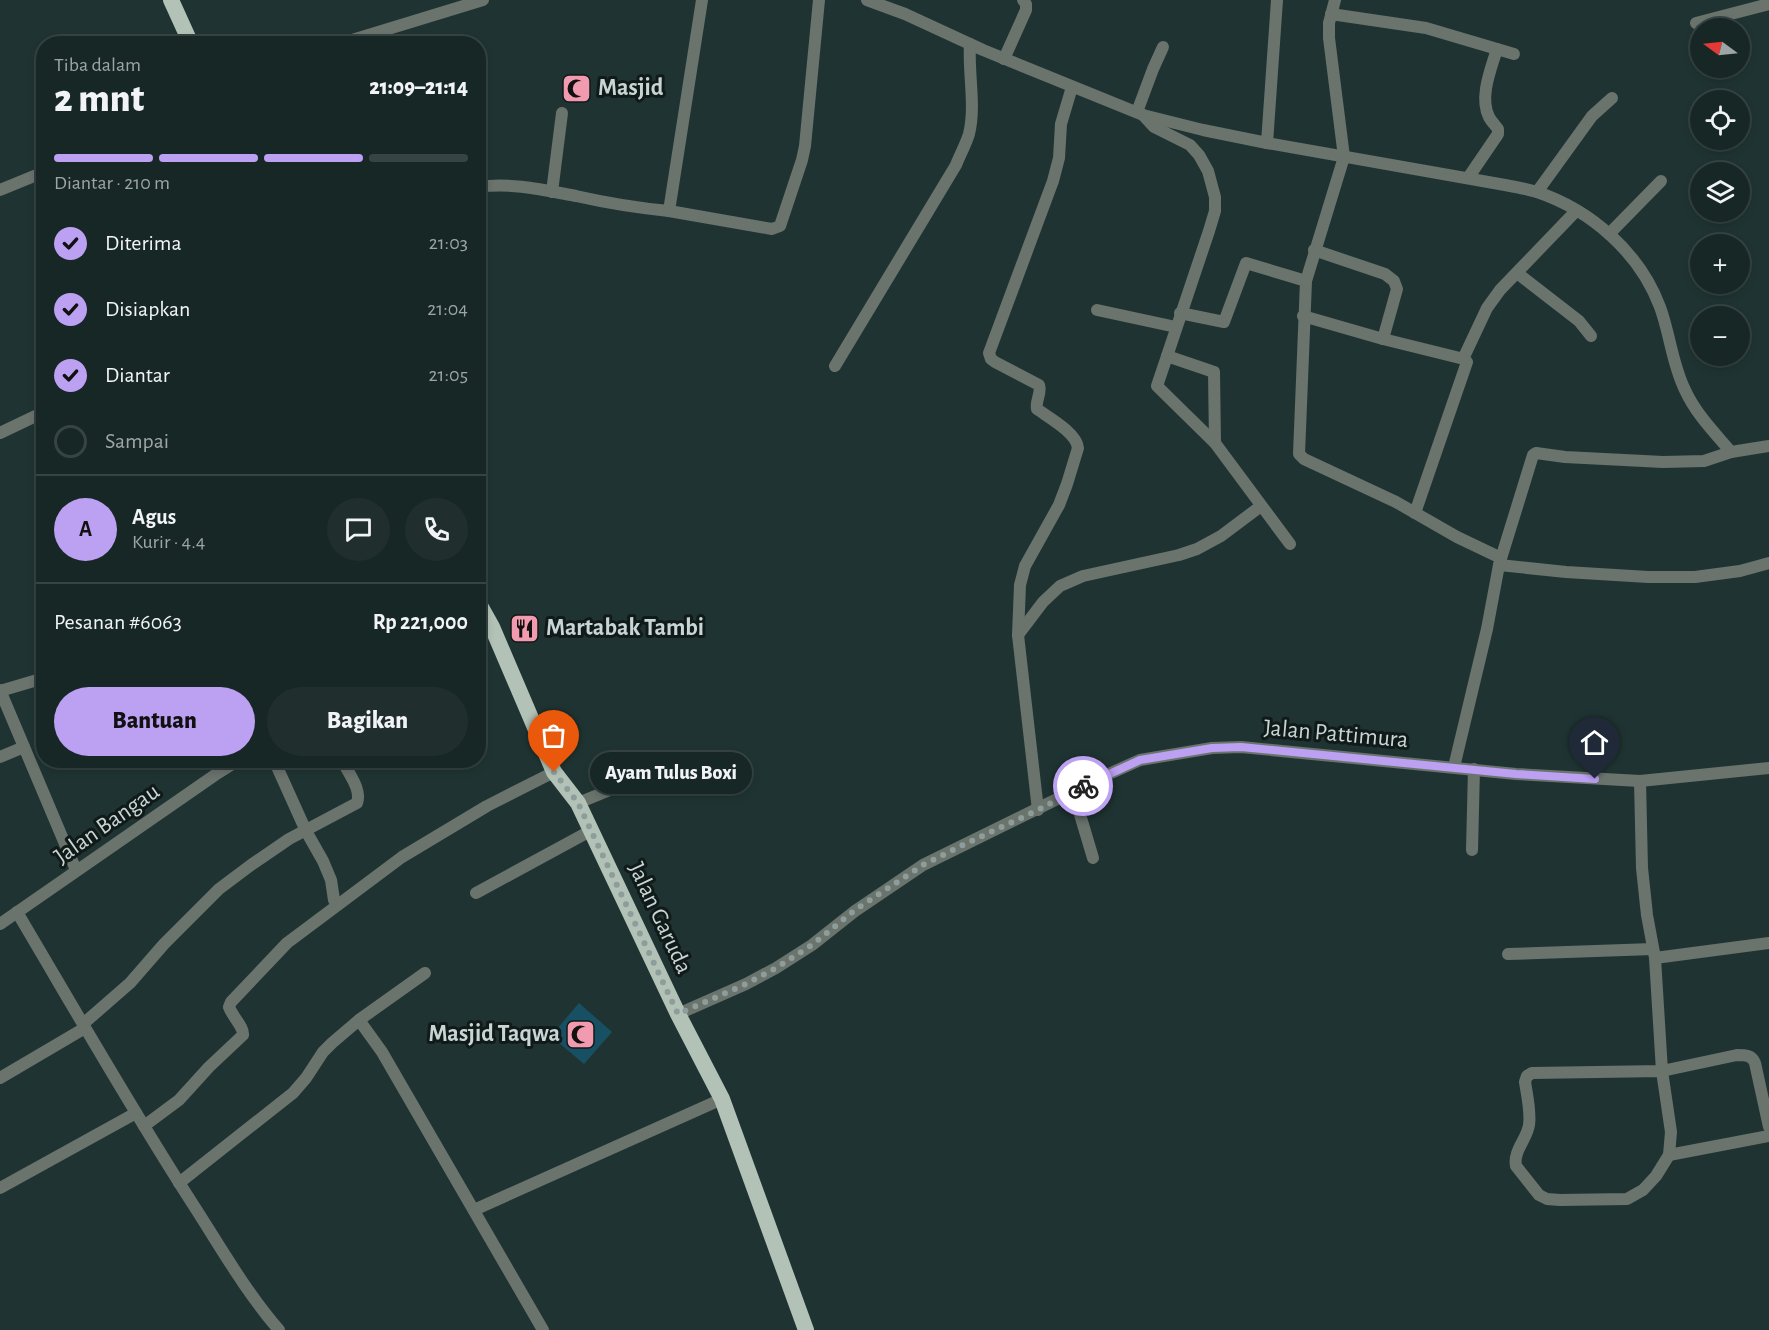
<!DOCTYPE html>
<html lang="id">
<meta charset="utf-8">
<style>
body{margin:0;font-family:"Alegreya Sans",sans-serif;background:#202f2e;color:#f1f3f6;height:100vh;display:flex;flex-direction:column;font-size:22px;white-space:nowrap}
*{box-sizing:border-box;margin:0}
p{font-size:20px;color:#9ea5a7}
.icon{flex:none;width:33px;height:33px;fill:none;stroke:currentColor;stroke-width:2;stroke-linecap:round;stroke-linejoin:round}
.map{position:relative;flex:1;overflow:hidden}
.sheet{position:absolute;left:36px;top:36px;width:450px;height:732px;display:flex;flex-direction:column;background:#172726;border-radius:24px;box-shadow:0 3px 9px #0003,0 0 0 2px #364443}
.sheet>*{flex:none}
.needle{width:39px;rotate:285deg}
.controls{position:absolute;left:1690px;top:18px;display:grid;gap:12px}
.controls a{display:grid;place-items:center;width:60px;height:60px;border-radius:50%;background:#172726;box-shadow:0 3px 9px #0003,0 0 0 2px #364443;font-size:30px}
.pin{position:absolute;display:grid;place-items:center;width:51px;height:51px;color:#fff;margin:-62px -26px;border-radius:50% 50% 50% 0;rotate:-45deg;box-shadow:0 0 6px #0007}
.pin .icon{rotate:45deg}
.courier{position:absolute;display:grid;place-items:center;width:60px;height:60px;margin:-30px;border:4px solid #bca0f2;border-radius:50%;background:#fff;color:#222;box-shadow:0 2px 8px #0007}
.bubble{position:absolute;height:42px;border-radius:21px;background:#172726;box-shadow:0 3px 9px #0003,0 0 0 2px #364443;font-size:20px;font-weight:800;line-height:42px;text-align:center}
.summary em{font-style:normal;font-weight:800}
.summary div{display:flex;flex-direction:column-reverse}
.summary{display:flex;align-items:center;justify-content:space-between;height:102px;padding:0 18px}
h1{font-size:39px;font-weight:800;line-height:45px}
.bar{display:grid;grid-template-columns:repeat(4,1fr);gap:9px 6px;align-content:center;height:72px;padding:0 18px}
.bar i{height:8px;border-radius:4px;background:#364443}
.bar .active{background:#bca0f2}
.bar p{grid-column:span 4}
.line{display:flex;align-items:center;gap:15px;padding:0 18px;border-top:2px solid #364443}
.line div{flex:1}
.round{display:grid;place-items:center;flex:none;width:63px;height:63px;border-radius:32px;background:#202f2e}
ol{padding:0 18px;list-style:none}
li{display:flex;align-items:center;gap:18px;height:66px}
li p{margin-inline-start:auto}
li .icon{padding:6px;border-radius:50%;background:#bca0f2;color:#111;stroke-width:4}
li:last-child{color:#9ea5a7}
li i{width:33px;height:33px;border:3px solid #364443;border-radius:50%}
.action{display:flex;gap:12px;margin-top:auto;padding:12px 18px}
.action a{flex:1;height:69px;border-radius:36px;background:#bca0f2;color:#111;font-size:24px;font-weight:800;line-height:69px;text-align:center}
.action a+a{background:#202f2e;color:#f1f3f6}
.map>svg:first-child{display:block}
</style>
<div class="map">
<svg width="1769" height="1330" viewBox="0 0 1769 1330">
<rect width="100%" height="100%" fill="#1f3432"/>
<path fill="#175063" d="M579 1003 612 1032 584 1064 551 1036Z"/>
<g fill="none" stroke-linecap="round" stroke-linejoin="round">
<g stroke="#6b736d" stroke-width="12">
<path d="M867 0 905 14 983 50 1143 115 1203 130 1267 143 1505 185C1516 187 1527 189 1537 192 1591 210 1640 253 1660 307 1670 334 1672 364 1685 390 1696 414 1714 432 1731 452L1769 446"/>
<path d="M1335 0 1329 23V38L1344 157 1306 281 1299 454 1304 459 1396 502 1457 537 1501 558"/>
<path d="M1331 14 1426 28 1514 54"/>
<path d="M1696 23 1769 4"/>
<path d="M339 44 483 0"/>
<path d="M1004 59 1026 10V4L1023 0"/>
<path d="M1137 112 1153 69 1163 47"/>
<path d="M1143 115 1154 127 1190 145 1199 155 1208 171 1215 197V211L1209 231 1157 386 1215 443"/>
<path d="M1267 143 1277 0"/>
<path d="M1468 178 1498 134V129C1495 125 1491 121 1489 117 1479 97 1491 69 1497 49"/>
<path d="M478 187C511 182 544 190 576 196 607 203 638 208 669 211L702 0"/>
<path d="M0 190 44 172"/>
<path d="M552 192 562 113"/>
<path d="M1537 192 1592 116 1612 98"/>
<path d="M669 211 772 229 780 226 802 160 805 146 819 0"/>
<path d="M1609 234 1661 181"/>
<path d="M1314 250 1385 274 1394 281 1397 289 1383 339"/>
<path d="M1517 273 1579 321 1591 336"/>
<path d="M1097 310 1176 327"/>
<path d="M1180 313 1224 322 1246 263 1306 281"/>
<path d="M1303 316 1383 339 1464 359 1467 362 1415 513"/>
<path d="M1167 356 1214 372 1215 443 1290 544"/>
<path d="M1463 359 1487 308 1500 290 1576 211"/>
<path d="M835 366 956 165C960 155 966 144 969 134 976 105 968 74 970 44"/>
<path d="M0 433 44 412"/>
<path d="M1499 565 1566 572 1648 577H1695L1740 571 1769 563"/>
<path d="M478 634 492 627"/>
<path d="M1018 635 1043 602 1060 586 1083 576 1179 555 1197 549 1221 536 1261 506"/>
<path d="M0 690 76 870"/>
<path d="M0 691 44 678"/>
<path d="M0 757 24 747"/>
<path d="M274 760 306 831 323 861 331 880 334 900 338 904"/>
<path d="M1454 767 1487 629 1499 565 1533 455 1536 453 1565 457 1663 462 1704 461 1731 452"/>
<path d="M1640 781 1642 868 1647 915 1655 958 1662 1071 1671 1132 1669 1155 1656 1176 1643 1190 1627 1199 1560 1200 1547 1199 1539 1195 1516 1166C1513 1151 1527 1139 1529 1125 1531 1112 1527 1095 1525 1082L1527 1076 1532 1073 1662 1071 1737 1055C1745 1055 1752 1055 1755 1063L1769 1127"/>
<path d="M1073 791 1093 858"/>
<path d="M578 803 649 774 676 767"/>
<path d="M1038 810 1018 635 1020 585 1025 566 1059 505 1067 484 1078 448C1077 433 1048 417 1037 409 1035 401 1042 393 1039 385L995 362 991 359 989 353 1053 181 1059 158 1061 124 1072 87"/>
<path d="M1472 850 1474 769"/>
<path d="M476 893 592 830"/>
<path d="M17 912C75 1010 132 1110 194 1206 221 1248 246 1292 279 1330"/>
<path d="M0 924 215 775 239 760"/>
<path d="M1508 954 1653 949"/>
<path d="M1655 958 1769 943"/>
<path d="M359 1020 382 1052 543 1330"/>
<path d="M83 1024 130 983 164 944 219 889 251 865 289 839 357 803C362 789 348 773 342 760"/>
<path d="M0 1078 85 1028"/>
<path d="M144 1126 179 1100 209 1067 243 1035C244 1027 232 1016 229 1007L231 1002 287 943 402 857 487 806 554 772"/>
<path d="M1669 1155 1769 1136"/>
<path d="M179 1183 293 1093 306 1078 323 1052 332 1043 359 1020 425 973"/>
<path d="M0 1188 136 1113"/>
<path d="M474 1210 722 1099"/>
</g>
<path stroke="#6b736d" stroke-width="12" d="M678 1014 746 984 776 968 812 945 855 911 923 865 1102 777 1140 760 1212 748 1241 747 1516 774 1640 781 1769 768"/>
<g stroke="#b2c2b6" stroke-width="16">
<path d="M171 0 191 44"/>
<path d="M478 602 492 627 554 772 578 803 678 1014 722 1099 806 1330"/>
</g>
</g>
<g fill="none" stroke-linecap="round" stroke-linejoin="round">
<path stroke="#8d9d9b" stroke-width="6" stroke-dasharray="0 10.8" d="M554 772 578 803 678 1014 746 984 776 968 812 945 855 910 923 865 961 846 1038 810 1083 786"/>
<path stroke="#bca0f2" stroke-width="8" d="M1083 786 1140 760 1212 748 1241 747 1516 774 1595 779"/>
</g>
<defs>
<symbol id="mosque-square" viewBox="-11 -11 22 22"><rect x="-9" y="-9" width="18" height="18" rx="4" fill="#f29ab0" stroke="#101a19"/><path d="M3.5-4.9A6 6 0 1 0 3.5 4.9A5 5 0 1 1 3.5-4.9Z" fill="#111"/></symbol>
<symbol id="restaurant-square" viewBox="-11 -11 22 22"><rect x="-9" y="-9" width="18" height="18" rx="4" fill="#f29ab0" stroke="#101a19"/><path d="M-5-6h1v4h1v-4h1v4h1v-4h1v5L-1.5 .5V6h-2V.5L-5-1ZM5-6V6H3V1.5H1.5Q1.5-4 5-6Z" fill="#111"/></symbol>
</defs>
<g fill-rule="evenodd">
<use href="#mosque-square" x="560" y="72" width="33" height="33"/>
<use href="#restaurant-square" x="508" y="612" width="33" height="33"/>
<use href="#mosque-square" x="564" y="1018" width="33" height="33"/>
</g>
<g text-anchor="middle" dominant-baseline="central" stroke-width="6" stroke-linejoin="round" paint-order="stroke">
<g font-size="24" font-weight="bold" fill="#c8d5d4" stroke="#101a19" text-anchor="start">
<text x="598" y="88">Masjid</text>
<text x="546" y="628">Martabak Tambi</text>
<text x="560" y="1034" text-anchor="end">Masjid Taqwa</text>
</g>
<g font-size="24" fill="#c8d5d4" stroke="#101a19">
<text transform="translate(1336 734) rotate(5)">Jalan Pattimura</text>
<text transform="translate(107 824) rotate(-35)">Jalan Bangau</text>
<text transform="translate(660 918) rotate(65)">Jalan Garuda</text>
</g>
</g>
</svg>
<div class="controls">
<a><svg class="needle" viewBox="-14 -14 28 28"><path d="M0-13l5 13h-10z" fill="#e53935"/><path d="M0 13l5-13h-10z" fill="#9ea5a7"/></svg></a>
<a><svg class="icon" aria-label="locate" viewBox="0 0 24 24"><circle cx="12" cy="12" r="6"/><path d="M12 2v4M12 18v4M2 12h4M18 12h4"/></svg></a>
<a><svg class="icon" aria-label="layers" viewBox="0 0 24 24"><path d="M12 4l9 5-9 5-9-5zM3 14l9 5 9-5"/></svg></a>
<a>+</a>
<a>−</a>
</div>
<div class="pin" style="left:554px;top:772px;background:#ea580c"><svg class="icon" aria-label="bag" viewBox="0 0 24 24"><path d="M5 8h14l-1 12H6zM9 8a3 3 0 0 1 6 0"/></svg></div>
<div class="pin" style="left:1595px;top:779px;background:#1f2937"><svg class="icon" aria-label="home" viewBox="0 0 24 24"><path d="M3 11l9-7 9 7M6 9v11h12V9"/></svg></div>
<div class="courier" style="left:1083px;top:786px"><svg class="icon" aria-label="bike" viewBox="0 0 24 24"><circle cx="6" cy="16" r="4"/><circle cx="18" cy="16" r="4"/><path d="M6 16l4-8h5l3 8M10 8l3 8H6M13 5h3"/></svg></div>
<div class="bubble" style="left:590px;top:752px;width:162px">Ayam Tulus Boxi</div>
<section class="sheet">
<div class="summary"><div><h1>2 mnt</h1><p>Tiba dalam</p></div><em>21:09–21:14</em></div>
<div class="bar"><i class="active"></i><i class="active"></i><i class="active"></i><i></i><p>Diantar · 210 m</p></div>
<ol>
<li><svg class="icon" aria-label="check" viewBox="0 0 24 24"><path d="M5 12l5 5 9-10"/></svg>Diterima<p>21:03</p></li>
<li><svg class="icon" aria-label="check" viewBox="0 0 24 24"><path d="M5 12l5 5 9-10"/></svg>Disiapkan<p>21:04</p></li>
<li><svg class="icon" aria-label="check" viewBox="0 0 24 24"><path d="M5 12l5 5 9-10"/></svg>Diantar<p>21:05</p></li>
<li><i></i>Sampai</li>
</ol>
<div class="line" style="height:108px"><b class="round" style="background:#bca0f2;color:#111">A</b><div><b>Agus</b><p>Kurir · 4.4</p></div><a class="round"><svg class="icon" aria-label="chat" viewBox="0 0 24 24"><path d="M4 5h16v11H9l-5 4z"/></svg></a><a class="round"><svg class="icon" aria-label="phone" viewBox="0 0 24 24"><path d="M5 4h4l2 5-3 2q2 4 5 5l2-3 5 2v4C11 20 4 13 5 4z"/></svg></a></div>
<div class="line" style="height:78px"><div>Pesanan #6063</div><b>Rp 221,000</b></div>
<div class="action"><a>Bantuan</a><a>Bagikan</a></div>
</section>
</div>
